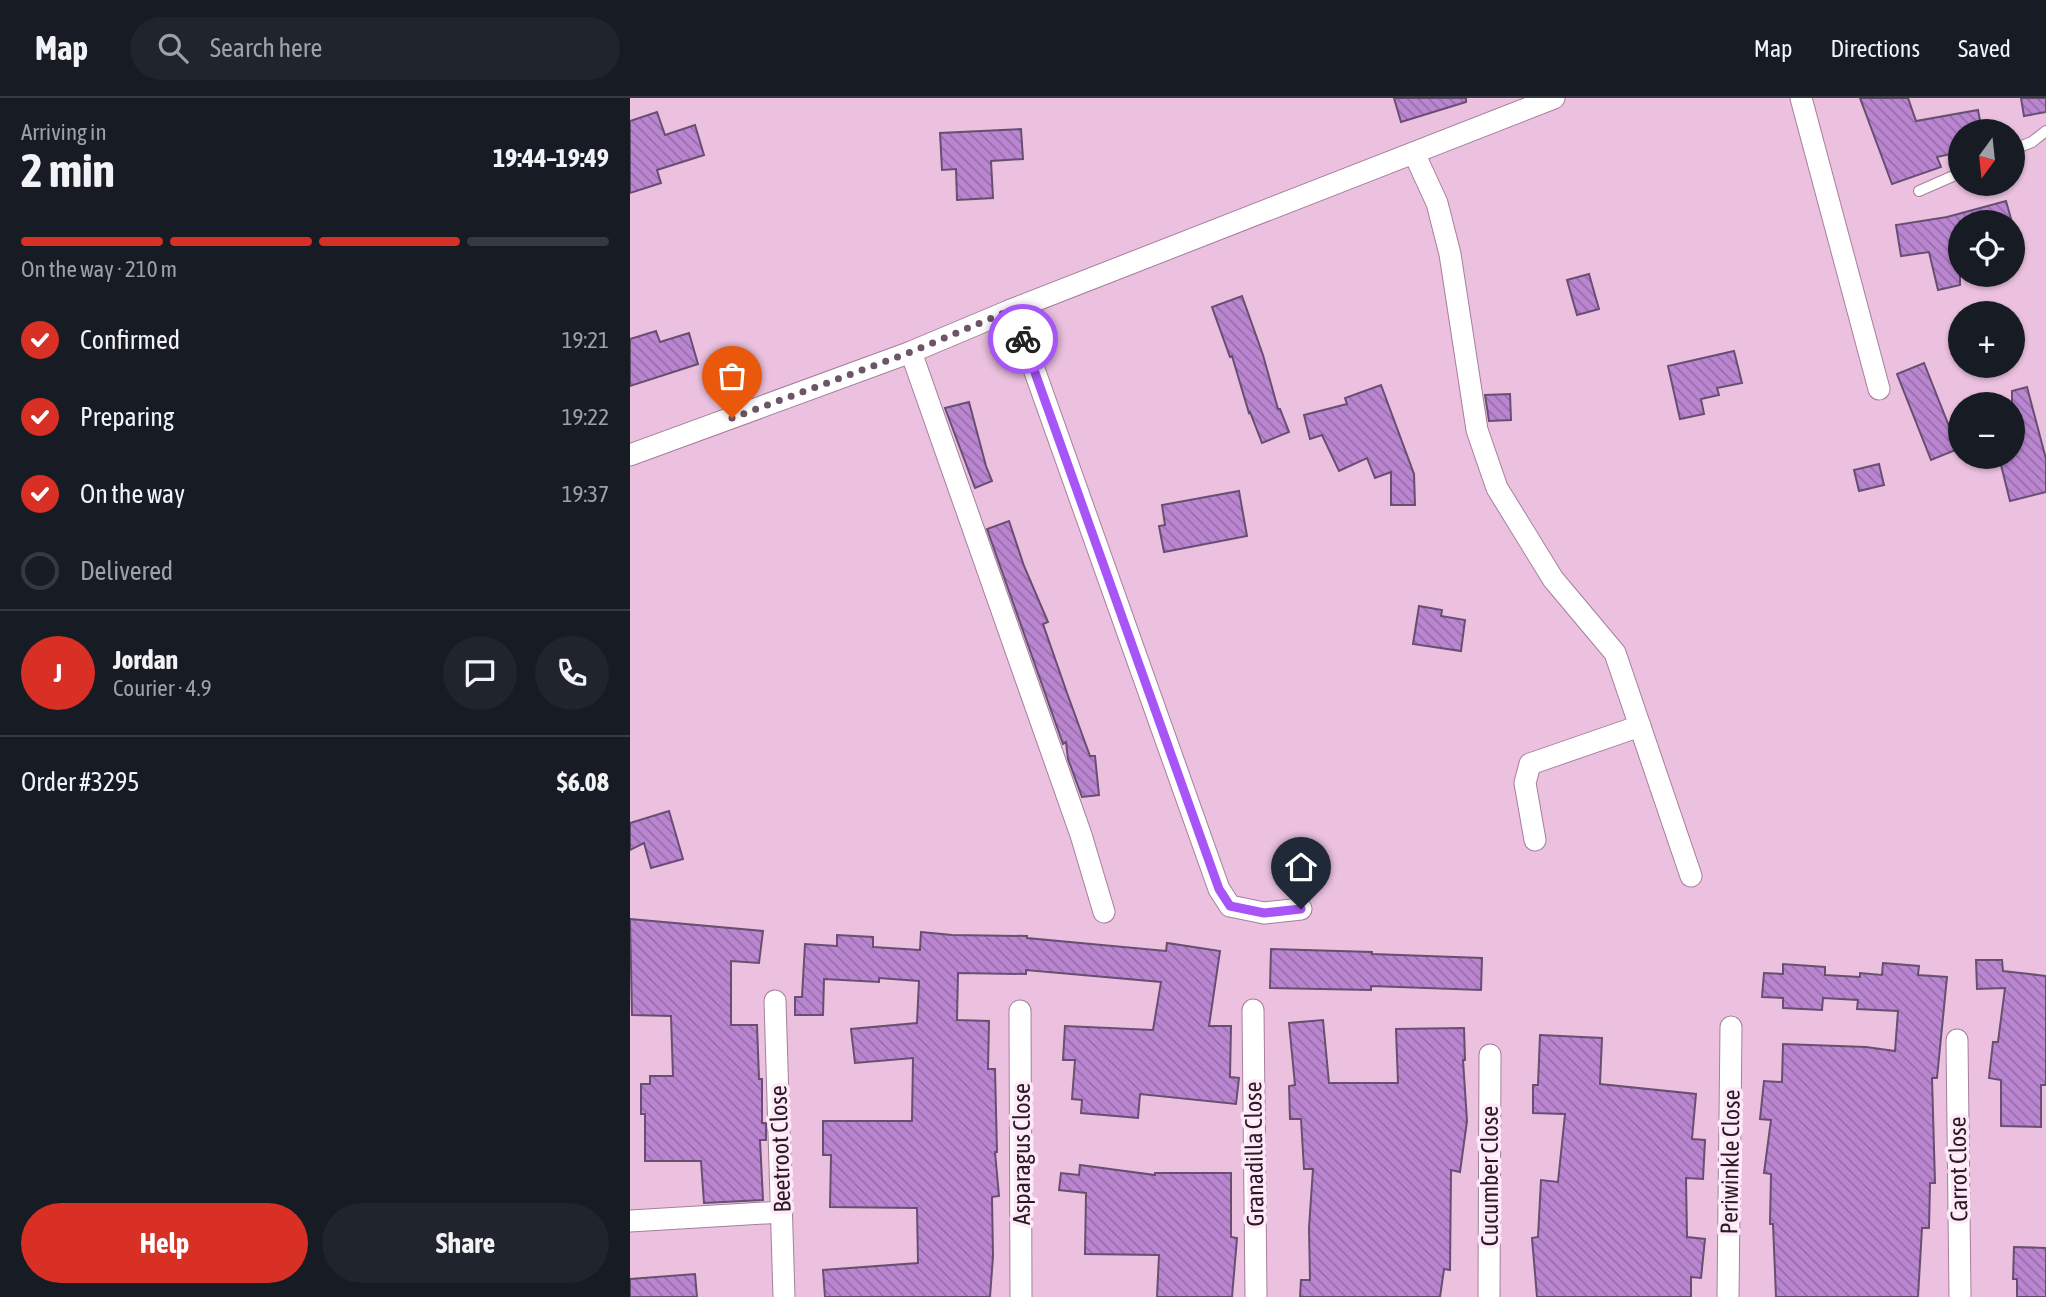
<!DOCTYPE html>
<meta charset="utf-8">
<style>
body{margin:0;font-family:"Asap Condensed",sans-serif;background:#20242c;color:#f1f3f6;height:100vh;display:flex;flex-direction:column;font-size:26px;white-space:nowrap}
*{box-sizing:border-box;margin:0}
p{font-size:23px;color:#9ea1a6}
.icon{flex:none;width:38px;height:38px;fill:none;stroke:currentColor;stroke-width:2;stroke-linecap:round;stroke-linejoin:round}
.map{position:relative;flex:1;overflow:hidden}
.drawer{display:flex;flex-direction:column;background:#171b24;width:630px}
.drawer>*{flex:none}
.needle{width:46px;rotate:195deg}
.controls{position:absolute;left:1318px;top:21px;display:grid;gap:14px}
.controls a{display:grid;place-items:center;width:77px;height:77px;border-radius:50%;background:#171b24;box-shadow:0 2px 5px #0004;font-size:35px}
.pin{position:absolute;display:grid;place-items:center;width:60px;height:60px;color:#fff;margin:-72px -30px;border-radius:50% 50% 50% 0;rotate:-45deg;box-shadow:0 0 7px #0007}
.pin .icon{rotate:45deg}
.courier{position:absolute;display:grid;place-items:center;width:70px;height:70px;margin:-35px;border:5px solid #a855f7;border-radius:50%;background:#fff;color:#222;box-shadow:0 2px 9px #0007}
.head em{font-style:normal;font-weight:700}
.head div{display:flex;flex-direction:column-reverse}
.head{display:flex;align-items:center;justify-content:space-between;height:119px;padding:0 21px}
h1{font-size:46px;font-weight:700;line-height:52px}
.bar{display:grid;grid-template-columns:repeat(4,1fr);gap:10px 7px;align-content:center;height:84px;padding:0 21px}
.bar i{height:9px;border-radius:5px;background:#363941}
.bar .on{background:#d93025}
.bar p{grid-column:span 4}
.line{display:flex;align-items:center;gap:18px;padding:0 21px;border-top:2px solid #363941}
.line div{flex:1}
.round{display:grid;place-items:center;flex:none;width:74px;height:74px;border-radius:37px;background:#20242c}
ol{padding:0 21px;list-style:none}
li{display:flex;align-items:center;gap:21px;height:77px}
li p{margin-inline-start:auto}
li .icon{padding:7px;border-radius:50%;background:#d93025;color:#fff;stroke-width:4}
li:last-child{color:#9ea1a6}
li i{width:38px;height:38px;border:4px solid #363941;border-radius:50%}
.button{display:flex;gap:14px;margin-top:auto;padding:14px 21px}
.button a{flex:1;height:80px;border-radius:42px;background:#d93025;color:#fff;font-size:28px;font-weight:700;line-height:80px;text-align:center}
.button a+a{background:#20242c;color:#f1f3f6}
header{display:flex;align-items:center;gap:42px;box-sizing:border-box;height:98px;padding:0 35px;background:#171b24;border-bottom:2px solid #363941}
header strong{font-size:33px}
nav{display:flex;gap:38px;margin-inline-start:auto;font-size:24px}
.search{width:490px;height:63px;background:#20242c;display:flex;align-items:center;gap:18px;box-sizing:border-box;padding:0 24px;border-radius:38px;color:#9ea1a6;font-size:26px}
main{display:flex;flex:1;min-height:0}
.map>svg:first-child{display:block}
</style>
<header>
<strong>Map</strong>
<div class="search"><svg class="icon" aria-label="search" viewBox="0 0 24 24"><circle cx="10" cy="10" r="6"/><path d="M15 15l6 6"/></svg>Search here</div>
<nav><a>Map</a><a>Directions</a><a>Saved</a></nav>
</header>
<main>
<section class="drawer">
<div class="head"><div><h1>2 min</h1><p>Arriving in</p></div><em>19:44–19:49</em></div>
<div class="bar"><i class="on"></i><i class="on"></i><i class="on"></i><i></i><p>On the way · 210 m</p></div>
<ol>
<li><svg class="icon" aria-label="check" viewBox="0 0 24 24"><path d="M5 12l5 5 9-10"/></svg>Confirmed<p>19:21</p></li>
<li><svg class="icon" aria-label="check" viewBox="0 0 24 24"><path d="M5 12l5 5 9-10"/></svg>Preparing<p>19:22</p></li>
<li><svg class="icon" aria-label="check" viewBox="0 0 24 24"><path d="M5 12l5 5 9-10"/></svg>On the way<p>19:37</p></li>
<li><i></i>Delivered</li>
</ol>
<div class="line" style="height:126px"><b class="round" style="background:#d93025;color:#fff">J</b><div><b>Jordan</b><p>Courier · 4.9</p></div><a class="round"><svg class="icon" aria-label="chat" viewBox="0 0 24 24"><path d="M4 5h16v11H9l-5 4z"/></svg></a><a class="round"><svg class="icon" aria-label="phone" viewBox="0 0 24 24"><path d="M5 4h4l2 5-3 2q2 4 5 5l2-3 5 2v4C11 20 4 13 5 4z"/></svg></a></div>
<div class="line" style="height:91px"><div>Order #3295</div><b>$6.08</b></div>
<div class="button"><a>Help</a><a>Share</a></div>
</section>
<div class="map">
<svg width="1416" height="1199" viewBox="0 0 1416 1199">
<defs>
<pattern id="building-back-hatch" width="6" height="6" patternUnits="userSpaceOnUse" patternTransform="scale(1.75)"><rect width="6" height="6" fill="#bb86d1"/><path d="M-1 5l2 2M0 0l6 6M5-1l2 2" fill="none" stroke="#986da9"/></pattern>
</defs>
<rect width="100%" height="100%" fill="#ebc1df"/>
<g fill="url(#building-back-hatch)" stroke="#674f71" stroke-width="2">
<path d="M764 0H836V4L771 24Z"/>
<path d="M1230 0H1278L1286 23 1348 12 1352 33H1330V54L1307 59 1311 69 1262 86Z"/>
<path d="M1391 0H1416V14L1394 18Z"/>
<path d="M27 14 35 37 65 27 74 57 27 72 31 85 0 95V23Z"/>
<path d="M391 31 393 61 361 63 363 100 327 102 326 71 312 72 310 35Z"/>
<path d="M1376 103 1382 124H1330V187L1308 192 1299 154 1271 158 1266 127 1317 119Z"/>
<path d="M959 176 969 211 947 217 937 182Z"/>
<path d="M612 198 633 257 648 311H650L659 334 632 345 620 314 619 315 602 258 600 259 582 209Z"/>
<path d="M26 233 30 244 59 235 68 266 0 288V241Z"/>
<path d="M1104 253 1112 285 1087 290 1089 297 1071 301 1074 316 1050 321 1038 268Z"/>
<path d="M1294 265 1328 351 1301 362 1267 276Z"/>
<path d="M751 287 784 376 785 407H761V374L745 380 737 360 709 373 692 337 680 341 674 317 717 306 715 300Z"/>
<path d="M1397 289 1416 361V394L1380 403 1369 359H1382V293Z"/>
<path d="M880 296 881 322 859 323 855 297Z"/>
<path d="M339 304 356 368 362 383 345 390 315 310Z"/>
<path d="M1249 366 1254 387 1229 393 1224 372Z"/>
<path d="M609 393 617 438 534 454 529 428 535 427 532 407Z"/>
<path d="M379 423 394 468 418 524 413 526 437 595 460 658H465L469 697 452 699 438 661 436 644 433 646 357 431Z"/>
<path d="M789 508 812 512 811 518 835 522 831 553 783 546Z"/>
<path d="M39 713 53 761 21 770 14 745 0 752V725Z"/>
<path d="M0 821 133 833 129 865 101 863V927H127L129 981H132V1025H136V1042H130L133 1102 74 1105 71 1063H15V1016H11V986H20V978H43L41 918 2 917Z"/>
<path d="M291 834 322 837 397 838V840L536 853 537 845 590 853 579 928H601L600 979 609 980 606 1006 510 996 508 1020 451 1015 452 1002 442 1001 445 962H433L435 928 523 932 531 884 396 872V876L328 875 327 922 359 923 358 971H365L367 1054H365L369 1098 362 1099 363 1158 360 1199H195L193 1172 288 1165 287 1110 200 1109 201 1057H193V1023H282L283 960 225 965 221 931 287 925 289 883 249 880V884L194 881 193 917H165V899H172L175 846 207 848V837L243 839V849L290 852Z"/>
<path d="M641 851 742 854V856L852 860 851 892 741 888V892L640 890Z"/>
<path d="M1346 862H1372L1373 873 1416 878V987H1411V1029L1371 1028V982L1359 980 1363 944H1368L1375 890 1347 891Z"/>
<path d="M1253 865 1289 868 1288 877 1317 879 1307 980H1302L1305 1085H1300L1299 1130H1292L1288 1199H1146L1143 1126H1140L1141 1076 1134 1075 1141 1022 1130 1021 1134 983 1152 984 1153 946 1236 949 1265 953 1268 913 1227 911 1228 902 1193 900 1192 912 1153 910V900L1132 899 1134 875 1153 876V866L1195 869V877L1230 879V875L1252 877Z"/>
<path d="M693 922 699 985H768L766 931 834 930 835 962H833L837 1023 830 1074 821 1072 820 1172 814 1171 810 1199H670L671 1182H680L679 1130 683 1071H674L671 1021H660L659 988 665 987 659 925Z"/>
<path d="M910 937 972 940 970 986 1066 996 1062 1041 1075 1042 1073 1081 1056 1080 1057 1139 1075 1141 1071 1180 1061 1179V1199H907L902 1140 908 1139 911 1082 928 1084 935 1016 903 1015V987H908Z"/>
<path d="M450 1067 525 1077V1075H601V1139L607 1140 602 1199H527L529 1157 455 1156 456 1095 429 1092 431 1075 449 1077Z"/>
<path d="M1384 1149 1416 1150V1199H1387V1181H1383Z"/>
<path d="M65 1176 67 1199H0V1181Z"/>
</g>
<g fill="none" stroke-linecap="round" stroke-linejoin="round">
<defs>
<g id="service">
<path d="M1382 52 1402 44 1416 33"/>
<path d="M1289 93 1330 75"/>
</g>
<g id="minor">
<path d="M1171 0 1249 291"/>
<path d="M784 55 807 105 820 156 847 332 867 390 923 481 985 555 1061 778"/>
<path d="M381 212 399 257 589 791 600 808 634 815 671 811"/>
<path d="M281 254 451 737 474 814"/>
<path d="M0 357 281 254 381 212 924 0"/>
<path d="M905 742 895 685 900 666 1010 628"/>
<path d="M145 903 154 1199"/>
<path d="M623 912 626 1199"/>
<path d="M390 913 391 1199"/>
<path d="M1327 942 1330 1199"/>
<path d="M0 1123 152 1114"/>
<path d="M859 1199 860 957"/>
<path d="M1098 1199 1101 929"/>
</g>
</defs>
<use href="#service" stroke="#a67f9c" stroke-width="12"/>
<use href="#minor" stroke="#a67f9c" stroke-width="23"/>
<use href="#service" stroke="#fff" stroke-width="10"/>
<use href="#minor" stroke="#fff" stroke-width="21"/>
</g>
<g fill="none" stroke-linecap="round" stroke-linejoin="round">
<path stroke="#6d5466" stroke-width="7" stroke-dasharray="0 12.6" d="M102 320 281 254 381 212 393 241"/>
<path stroke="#a855f7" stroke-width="9" d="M393 241 589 791 600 808 634 815 671 811"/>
</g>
<g text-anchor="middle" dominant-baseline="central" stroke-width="7" stroke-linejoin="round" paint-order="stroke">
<g font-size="24" fill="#291a25" stroke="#ffe9f9">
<text transform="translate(150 1051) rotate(-92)">Beetroot Close</text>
<text transform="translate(391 1056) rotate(-90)">Asparagus Close</text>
<text transform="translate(624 1056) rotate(-91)">Granadilla Close</text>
<text transform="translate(1100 1064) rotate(-89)">Periwinkle Close</text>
<text transform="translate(1328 1071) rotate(-91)">Carrot Close</text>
<text transform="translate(859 1078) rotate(-90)">Cucumber Close</text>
</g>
</g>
</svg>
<div class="controls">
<a><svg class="needle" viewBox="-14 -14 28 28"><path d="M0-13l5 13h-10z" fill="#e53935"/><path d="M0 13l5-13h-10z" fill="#9ea1a6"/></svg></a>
<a><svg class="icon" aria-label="locate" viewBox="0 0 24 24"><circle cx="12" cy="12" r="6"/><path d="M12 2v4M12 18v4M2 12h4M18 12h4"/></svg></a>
<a>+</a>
<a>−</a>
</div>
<div class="pin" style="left:102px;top:320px;background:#ea580c"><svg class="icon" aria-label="bag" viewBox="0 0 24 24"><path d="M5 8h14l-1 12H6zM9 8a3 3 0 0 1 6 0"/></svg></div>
<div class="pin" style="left:671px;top:811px;background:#1f2937"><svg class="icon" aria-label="home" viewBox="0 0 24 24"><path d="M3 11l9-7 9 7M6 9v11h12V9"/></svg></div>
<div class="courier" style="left:393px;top:241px"><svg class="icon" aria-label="bike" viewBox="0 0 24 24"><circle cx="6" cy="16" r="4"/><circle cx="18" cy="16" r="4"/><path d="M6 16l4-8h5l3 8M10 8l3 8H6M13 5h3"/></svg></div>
</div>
</main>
